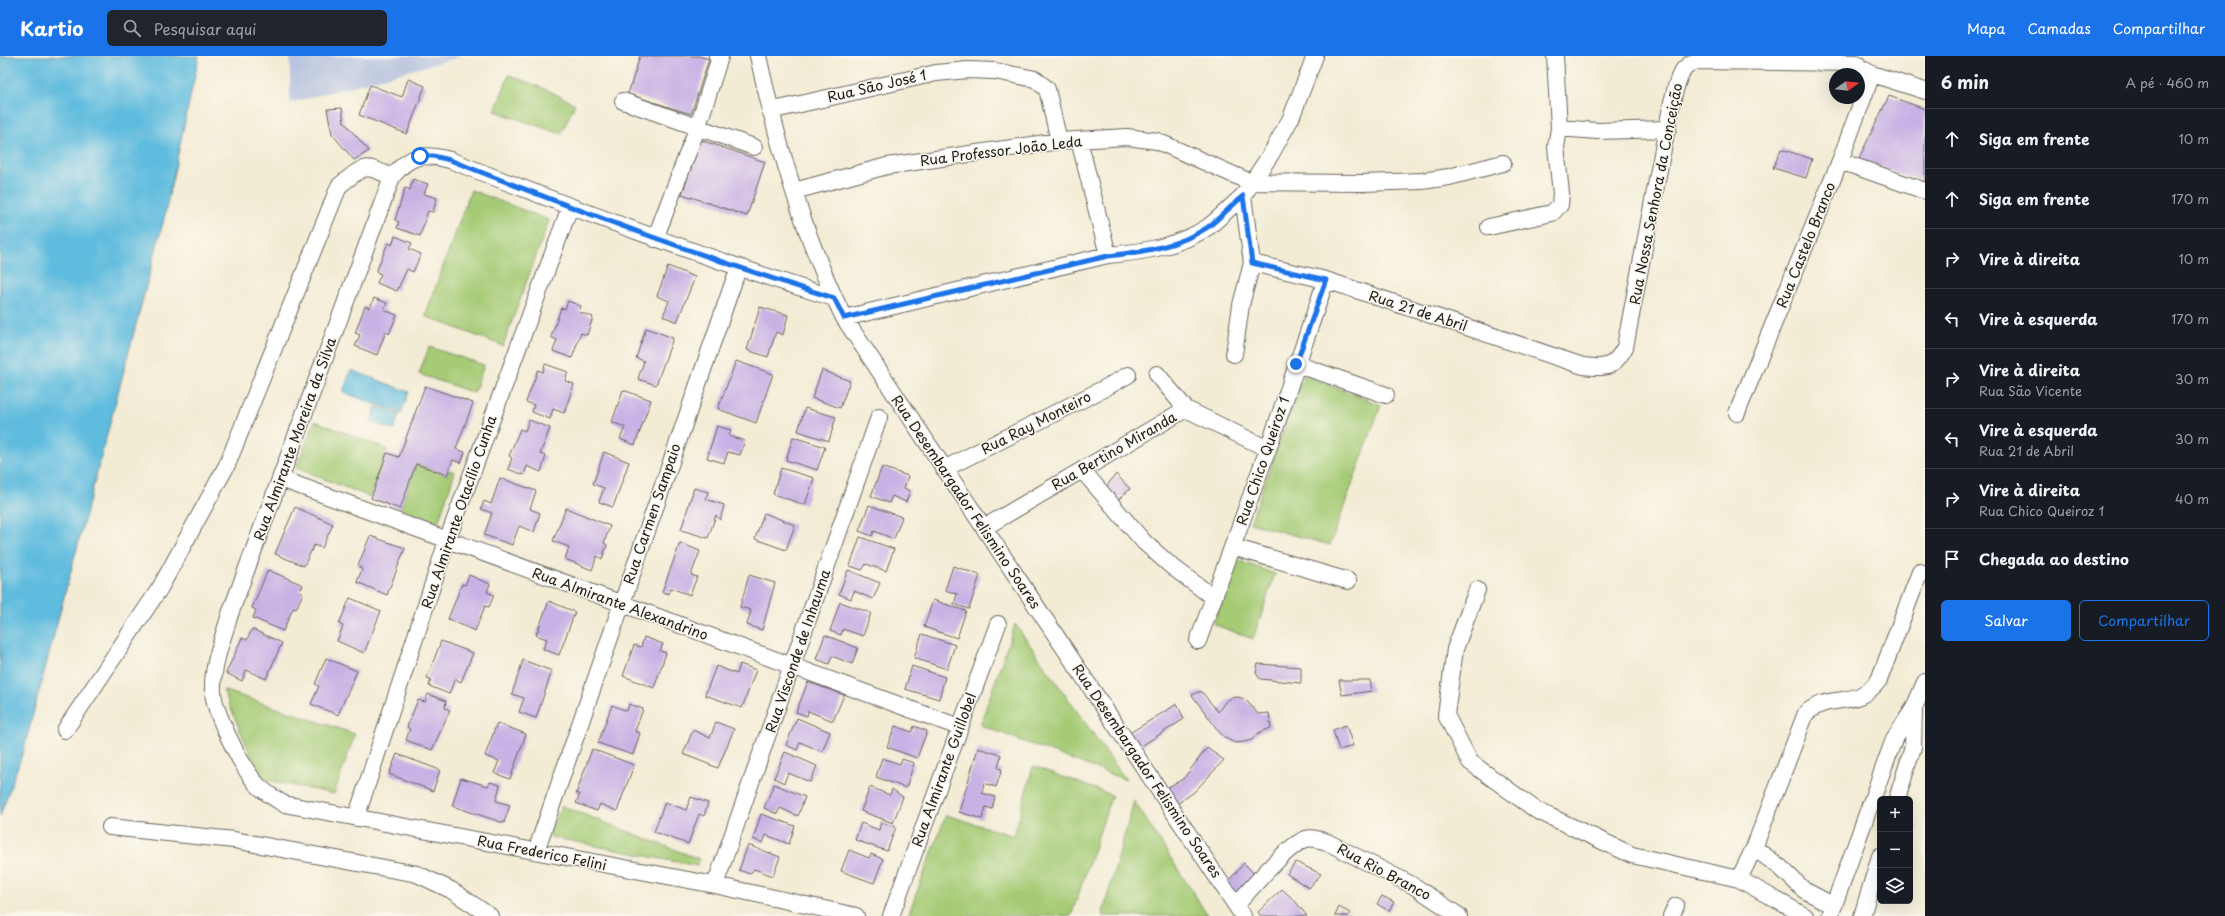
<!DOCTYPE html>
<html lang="pt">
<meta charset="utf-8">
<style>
:root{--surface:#171b24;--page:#20242c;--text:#f1f3f6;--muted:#9ea1a6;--line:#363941;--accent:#1a73e8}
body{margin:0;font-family:"Playpen Sans",sans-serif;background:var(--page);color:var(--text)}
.controls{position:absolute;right:12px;bottom:12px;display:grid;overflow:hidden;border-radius:6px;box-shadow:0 4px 16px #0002}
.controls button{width:36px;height:36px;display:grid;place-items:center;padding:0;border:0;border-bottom:1px solid var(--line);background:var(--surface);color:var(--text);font:20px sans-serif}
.compass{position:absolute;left:1829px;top:12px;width:36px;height:36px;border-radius:50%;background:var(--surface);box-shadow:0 4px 16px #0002;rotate:76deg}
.stop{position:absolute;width:12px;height:12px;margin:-9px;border:3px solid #1a73e8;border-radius:50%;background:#fff}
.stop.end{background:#1a73e8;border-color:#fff;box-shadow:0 1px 4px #0008}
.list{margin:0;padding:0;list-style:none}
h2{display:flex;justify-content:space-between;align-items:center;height:52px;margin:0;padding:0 16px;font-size:17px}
h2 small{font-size:13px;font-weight:400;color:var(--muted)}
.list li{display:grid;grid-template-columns:26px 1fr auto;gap:12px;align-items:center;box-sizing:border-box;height:60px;padding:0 16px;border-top:1px solid var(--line)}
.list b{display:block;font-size:15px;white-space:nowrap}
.list p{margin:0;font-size:13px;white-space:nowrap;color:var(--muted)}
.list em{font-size:13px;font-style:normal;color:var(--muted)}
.actions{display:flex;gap:8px;padding:12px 16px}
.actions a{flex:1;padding:9px 0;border:1px solid var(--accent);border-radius:6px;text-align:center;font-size:14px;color:var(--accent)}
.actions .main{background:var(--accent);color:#fff}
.icon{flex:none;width:22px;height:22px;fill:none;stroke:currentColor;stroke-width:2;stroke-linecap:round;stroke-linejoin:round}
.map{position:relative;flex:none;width:1925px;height:860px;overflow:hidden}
header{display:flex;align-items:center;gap:24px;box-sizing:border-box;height:56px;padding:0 20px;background:var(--accent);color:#fff}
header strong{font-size:19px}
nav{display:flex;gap:22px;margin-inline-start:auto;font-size:14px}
.search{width:280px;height:36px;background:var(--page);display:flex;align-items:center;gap:10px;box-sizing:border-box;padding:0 14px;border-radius:6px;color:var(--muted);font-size:15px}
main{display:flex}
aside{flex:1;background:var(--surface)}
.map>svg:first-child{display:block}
.industrial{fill:#bac4de}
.green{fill:#a5cb75;stroke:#607448}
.water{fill:#60bcde;stroke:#3e6c7d}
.building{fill:#c8b1e4}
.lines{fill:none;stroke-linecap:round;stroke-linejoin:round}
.minor-casing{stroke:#67655d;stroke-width:18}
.minor{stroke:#fff;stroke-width:16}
.route{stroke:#1a73e8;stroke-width:5}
.labels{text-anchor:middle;stroke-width:3;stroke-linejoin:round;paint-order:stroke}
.street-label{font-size:14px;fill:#1c1c1c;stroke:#fbf7ec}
</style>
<header>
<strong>Kartio</strong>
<div class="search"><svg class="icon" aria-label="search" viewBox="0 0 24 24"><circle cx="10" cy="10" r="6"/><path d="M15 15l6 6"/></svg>Pesquisar aqui</div>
<nav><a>Mapa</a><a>Camadas</a><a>Compartilhar</a></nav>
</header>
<main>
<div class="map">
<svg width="1925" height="860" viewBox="0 0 1925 860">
<rect width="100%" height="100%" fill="#fbf7ec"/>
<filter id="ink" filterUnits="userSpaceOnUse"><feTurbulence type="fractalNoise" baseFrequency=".025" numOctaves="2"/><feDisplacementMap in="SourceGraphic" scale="8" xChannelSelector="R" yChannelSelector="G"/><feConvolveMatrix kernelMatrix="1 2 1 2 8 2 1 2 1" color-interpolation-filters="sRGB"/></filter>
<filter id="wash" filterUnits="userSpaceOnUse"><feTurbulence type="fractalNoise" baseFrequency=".012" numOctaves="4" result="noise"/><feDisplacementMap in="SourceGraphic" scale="16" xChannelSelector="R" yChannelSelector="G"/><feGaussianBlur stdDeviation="0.9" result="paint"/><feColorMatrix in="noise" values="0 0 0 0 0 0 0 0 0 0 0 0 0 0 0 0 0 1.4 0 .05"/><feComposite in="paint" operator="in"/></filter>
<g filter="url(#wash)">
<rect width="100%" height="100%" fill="#f3ecd5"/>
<path class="industrial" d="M290 0H463L290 47Z"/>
<path class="green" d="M509 19 545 33 575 48 561 78 495 55Z
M471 134 549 164 503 290 425 260Z
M429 291 484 309 474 337 419 318Z
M1304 319 1381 349 1330 489 1250 467Z
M315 365 387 393 370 441 296 412Z
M416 408 447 419 449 414 455 416 438 467 400 453Z
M1237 504 1275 518 1253 583 1213 568Z
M1015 568 1126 724 980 669Z
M223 634 355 678 334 738 267 724 258 716Z
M1033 710 1112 739 1071 860H908L946 759 1014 780Z
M1134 745 1208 860H1102Z
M562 750 699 803 697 810 551 781 549 778Z"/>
<path class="water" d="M0 0H199L164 163 23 696 0 760Z
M351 314 409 336 401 358 343 336Z
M376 351 399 359 394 374 371 366Z"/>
<g id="blocks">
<path class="building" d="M640 0H699L709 3 691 58 628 38Z
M408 23 425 30 407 78 359 59 370 29 402 41Z
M1889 40 1925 53V126L1858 104Z
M342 52 344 66 369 95 354 104 332 78 327 53Z
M701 84 765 106 747 160 682 138Z
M1781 93 1812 103 1806 122 1773 112Z
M413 123 428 128 424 138 437 142 433 156 428 155 420 180 397 172 399 166 395 164 405 132 410 134Z
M395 180 412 187 409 193 421 198 413 216 407 213 397 235 377 227 381 218 376 216 388 187 392 189Z
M668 210 695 221 677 266 663 260 669 245 657 240Z
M374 242 387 247 384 254 397 259 389 278 386 275 377 299 355 290 360 279 355 277 365 250 370 252Z
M568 245 581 250 579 256 593 261 587 279 581 277 572 302 553 295 557 284 551 281 561 252 565 253Z
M760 251 788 259 783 279 776 276 768 301 747 294Z
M646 272 673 282 656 329 638 323 644 305 636 302Z
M736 305 773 318 756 367 718 353Z
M545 308 568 316 565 325 574 328 564 357 553 353 550 363 532 356 534 349 526 346 538 314 543 316Z
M822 314 850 325 840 352 812 342Z
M425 330 473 347 456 393 465 396 461 407 453 404 447 419 416 408 400 453 371 442 387 397 399 401Z
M623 334 651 344 635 389 620 383 625 371 612 366Z
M805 352 836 361 829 385 798 375Z
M529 364 550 372 540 398 546 400 541 416 527 410 524 419 508 413 512 402 509 400 520 373 525 375Z
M717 370 731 374 729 380 745 385 740 399 728 396 724 407 707 402Z
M793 381 825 391 817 414 786 404Z
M604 396 629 406 613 451 599 446 604 432 593 428Z
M882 411 908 420 904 432 910 435 906 446 892 440 889 447 871 440Z
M781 412 814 422 805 449 773 438Z
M1116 418 1130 433 1116 446 1102 436Z
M500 422 536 435 530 453 540 457 534 476 519 470 512 489 484 479 492 457 481 453 484 445 491 448Z
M694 432 708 436 706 443 724 449 720 464 716 459 708 482 681 474Z
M869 449 902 461 894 483 874 475 872 480 859 475Z
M295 451 333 468 322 492 314 489 304 510 275 498Z
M566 452 610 470 604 487 607 489 602 503 597 500 592 514 565 503 569 491 553 485Z
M764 457 795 469 786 494 755 483Z
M370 480 405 492 387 539 357 526 362 513 358 510Z
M860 481 894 493 886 515 866 508 862 514 850 510Z
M680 487 700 495 691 519 697 521 690 539 671 532 669 538 662 536Z
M953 510 980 519 969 553 954 548 957 538 945 534Z
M268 514 303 529 300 535 303 537 296 553 293 552 283 575 253 562 256 554 252 552Z
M848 514 880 527 873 543 854 535 851 543 839 538Z
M469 519 490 528 487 536 494 539 489 551 485 550 475 575 448 563 462 528 465 529Z
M749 519 775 527 762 574 747 569 751 554 740 551Z
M350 542 381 555 364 597 337 585 343 570 339 568Z
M933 544 966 555 957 582 924 571Z
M549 545 575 556 559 599 543 593 547 583 536 579Z
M840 546 871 557 863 580 843 573 841 579 830 575Z
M252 573 282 587 266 623 246 614 242 625 226 617 242 582 247 584Z
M922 578 955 589 947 613 914 602Z
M825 579 858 592 852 608 832 600 829 608 816 603Z
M644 581 663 588 660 595 666 597 654 632 623 620 634 589 641 591Z
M441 585 473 597 461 626 455 623 449 638 429 630 431 623 427 622Z
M326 602 357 615 338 659 311 648 319 630 315 628Z
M523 604 552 615 536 662 519 656 524 642 512 638Z
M740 608 756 614 742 652 705 639 716 610 737 618Z
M1258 608 1301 611V627L1260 623 1256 617Z
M912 610 945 621 939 643 905 633Z
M1339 624H1370L1372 635 1342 639Z
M808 626 844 639 833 665 808 655 807 660 796 656Z
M1201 635 1218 656 1225 646 1231 642 1237 641 1245 643 1258 658 1269 657 1271 672 1258 677 1252 684 1244 686 1235 687 1227 683 1220 677 1192 639Z
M428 638 446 645 445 652 450 654 432 694 406 684 410 673 407 671 418 644 425 646Z
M629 648 643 653 635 675 640 677 633 699 598 687 612 649 627 655Z
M1177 648 1184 663 1135 694 1128 678Z
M797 662 830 676 822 696 800 686 797 694 786 689Z
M716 666 734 673 718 712 683 698 693 674 710 682Z
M497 667 526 678 510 723 494 717 499 705 485 700Z
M1346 669 1353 690 1339 694 1333 674Z
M895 670 912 676 914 670 927 675 917 702 887 691Z
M978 692 1001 699 998 712 1002 713 996 731 984 727 982 737 995 741 992 753 986 751 982 763 959 756Z
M1207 692 1224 704 1194 736 1173 751 1161 735 1183 723Z
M592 693 634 709 617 755 600 748 597 755 576 747 580 738H576Z
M785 696 817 710 810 726 788 717 784 727 774 722Z
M397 698 440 714 433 735 389 718Z
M882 702 900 708 902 703 914 707 906 732 876 721Z
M461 722 488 730 490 726 500 729 496 745 510 749 504 767 452 750Z
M774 728 805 741 798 760 780 752 777 758 764 752Z
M870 731 890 739 892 733 903 741 893 767 861 755Z
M691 741 708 747 704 760 699 758 688 788 654 776 665 746 686 754Z
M761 758 795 770 789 788 766 779 763 787 753 783Z
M881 766 896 771 887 795 855 784 861 767 879 774Z
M748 789 780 801 773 820 754 813 750 818 739 814Z
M849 794 869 802 871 798 883 803 874 827 841 815Z
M1296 806 1321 818 1309 832 1287 818Z
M1244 807 1255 819 1234 842 1225 829Z
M1282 833 1295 845 1307 860H1261L1258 856Z
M1382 840 1394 846 1389 855 1377 848Z
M1339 851 1350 857 1348 860H1335Z"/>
</g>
</g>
<g filter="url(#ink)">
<use href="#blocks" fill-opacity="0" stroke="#67655d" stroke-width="1"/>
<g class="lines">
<g class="minor-casing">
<path id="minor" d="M758 0C778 89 803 179 844 262L1243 860
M1863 13 1872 18 1925 35
M623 45 754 91
M770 55 936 17 968 14 995 15 1035 23 1047 33 1059 85
M1559 72 1597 75 1668 73
M1079 84 1108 199
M1840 105 1925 135
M794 135 887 110 1059 85 1127 81 1157 85 1250 126 1362 127 1422 125 1449 121 1503 107
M1489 171 1552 157 1560 149 1561 137 1556 91 1559 72 1555 0
M655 183 698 70 720 1 717 0
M1252 207 1326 224 1583 310C1605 313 1614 312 1625 291L1672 46C1677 29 1678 10 1697 5L1857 7
M834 242C704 202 577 154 450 104 423 97 410 98 392 121L230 558C223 583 212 608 213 635 214 657 241 709 255 726 262 735 274 742 284 748L715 829 856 860
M844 262 1108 199C1142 196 1178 191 1208 171 1220 162 1231 150 1243 140
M1234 298 1241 249 1252 207 1243 140 1271 98 1291 62 1315 0
M1296 308 1386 339
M1157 318 1186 353 1268 393
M1737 357 1840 105 1872 18
M944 413 1105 332 1128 319
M1082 414 1144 486 1170 509 1214 542
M281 423 959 671
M985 471 1186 353
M1233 491 1348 525
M1477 534 1455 593 1446 659 1470 706 1536 754 1632 799 1739 823 1805 860
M1198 585 1268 393 1326 224
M65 674 160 532 227 409 339 130C364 110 362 107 392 121
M1897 743 1913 691 1914 653
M356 762 447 485 570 151
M110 771 234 784 417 818 451 834 490 860
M1754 792 1780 811 1804 834 1834 850
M536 795 738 213
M1739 823 1754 792 1806 657C1833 635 1855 655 1879 624L1920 516
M715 829 879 361
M1236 849C1251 833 1286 790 1306 783 1313 781 1320 784 1327 786L1414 830 1459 860
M891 860 998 568
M1671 860 1676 850
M1830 860 1894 683 1914 652 1925 626
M1862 860 1880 800"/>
</g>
<use href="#minor" class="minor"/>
</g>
</g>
<g class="lines" filter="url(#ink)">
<path class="route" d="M420 100H433L450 104C577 154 704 202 834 242L844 262 1108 200C1142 196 1178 191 1208 171 1220 162 1231 150 1243 140L1252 207 1326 224 1296 308"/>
</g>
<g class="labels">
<g class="street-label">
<text transform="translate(877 30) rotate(-13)" y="5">Rua São José 1</text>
<text transform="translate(1001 95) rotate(-7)" y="5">Rua Professor João Leda</text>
<text transform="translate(1656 138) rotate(-79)" y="5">Rua Nossa Senhora da Conceição</text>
<text transform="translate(1806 189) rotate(-68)" y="5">Rua Castelo Branco</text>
<text transform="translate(1418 255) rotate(18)" y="5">Rua 21 de Abril</text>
<text transform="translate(1036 367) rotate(-27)" y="5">Rua Ray Monteiro</text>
<text transform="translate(295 383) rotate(-70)" y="5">Rua Almirante Moreira da Silva</text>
<text transform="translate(1114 395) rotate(-30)" y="5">Rua Bertino Miranda</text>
<text transform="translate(1263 405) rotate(-71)" y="5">Rua Chico Queiroz 1</text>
<text transform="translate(966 446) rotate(56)" y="5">Rua Desembargador Felismino Soares</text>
<text transform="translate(459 456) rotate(-71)" y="5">Rua Almirante Otacílio Cunha</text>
<text transform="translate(652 458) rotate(-71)" y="5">Rua Carmen Sampaio</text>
<text transform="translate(620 548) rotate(20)" y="5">Rua Almirante Alexandrino</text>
<text transform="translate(798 595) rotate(-71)" y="5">Rua Visconde de Inhauma</text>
<text transform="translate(944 714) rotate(-70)" y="5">Rua Almirante Guillobel</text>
<text transform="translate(1147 715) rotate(56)" y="5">Rua Desembargador Felismino Soares</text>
<text transform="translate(542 797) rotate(11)" y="5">Rua Frederico Felini</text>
<text transform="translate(1384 816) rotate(28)" y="5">Rua Rio Branco</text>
</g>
</g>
</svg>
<div class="controls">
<button>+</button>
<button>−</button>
<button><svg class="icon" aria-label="layers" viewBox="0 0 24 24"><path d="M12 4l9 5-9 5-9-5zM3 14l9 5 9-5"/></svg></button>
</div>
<svg class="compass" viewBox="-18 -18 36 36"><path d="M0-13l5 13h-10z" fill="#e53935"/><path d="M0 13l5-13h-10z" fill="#9ea1a6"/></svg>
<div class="stop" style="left:420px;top:100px"></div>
<div class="stop end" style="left:1296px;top:308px"></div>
</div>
<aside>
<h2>6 min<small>A pé · 460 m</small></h2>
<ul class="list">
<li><svg class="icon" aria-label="ahead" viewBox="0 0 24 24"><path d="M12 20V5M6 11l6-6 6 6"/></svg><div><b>Siga em frente</b></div><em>10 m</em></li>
<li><svg class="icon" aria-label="ahead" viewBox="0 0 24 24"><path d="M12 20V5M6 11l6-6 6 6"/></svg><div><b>Siga em frente</b></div><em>170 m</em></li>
<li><svg class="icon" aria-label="right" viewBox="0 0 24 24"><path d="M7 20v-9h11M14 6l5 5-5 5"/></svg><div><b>Vire à direita</b></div><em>10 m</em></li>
<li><svg class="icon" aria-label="left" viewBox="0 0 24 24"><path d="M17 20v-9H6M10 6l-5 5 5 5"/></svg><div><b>Vire à esquerda</b></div><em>170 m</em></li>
<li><svg class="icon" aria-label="right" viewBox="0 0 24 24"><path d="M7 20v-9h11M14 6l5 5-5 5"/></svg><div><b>Vire à direita</b><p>Rua São Vicente</p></div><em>30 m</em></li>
<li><svg class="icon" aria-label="left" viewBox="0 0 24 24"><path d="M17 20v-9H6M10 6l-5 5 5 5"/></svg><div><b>Vire à esquerda</b><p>Rua 21 de Abril</p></div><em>30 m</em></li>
<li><svg class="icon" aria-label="right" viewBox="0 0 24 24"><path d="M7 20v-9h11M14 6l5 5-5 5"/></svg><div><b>Vire à direita</b><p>Rua Chico Queiroz 1</p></div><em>40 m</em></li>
<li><svg class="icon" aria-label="arrive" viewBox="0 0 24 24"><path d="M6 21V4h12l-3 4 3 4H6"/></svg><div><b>Chegada ao destino</b></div></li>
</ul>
<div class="actions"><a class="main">Salvar</a><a>Compartilhar</a></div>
</aside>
</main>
